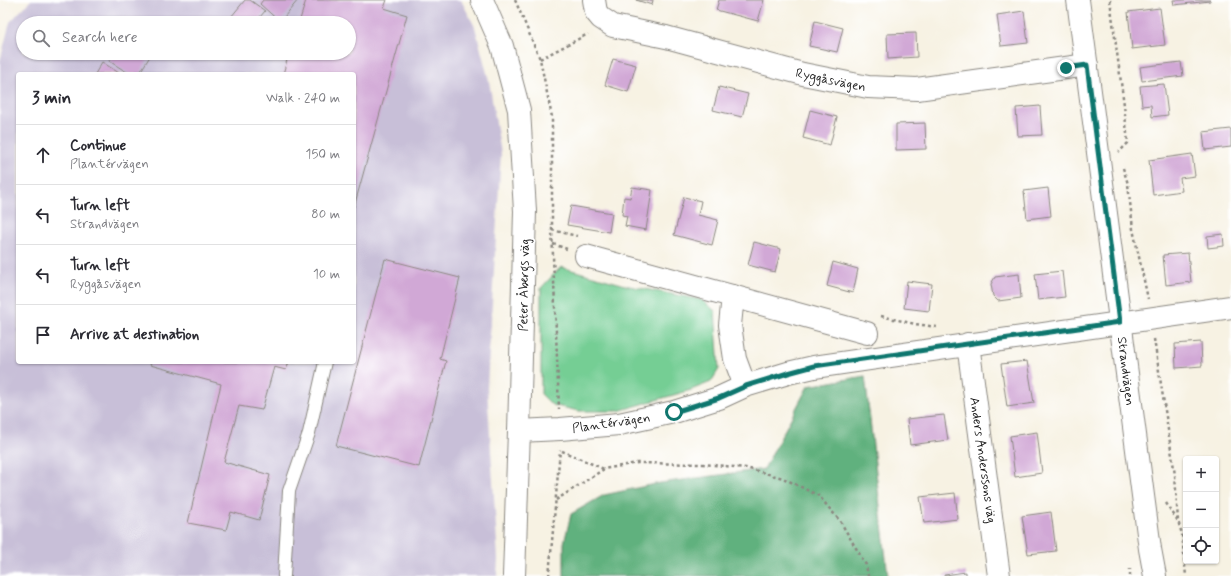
<!DOCTYPE html>
<meta charset="utf-8">
<style>
:root{--surface:#fff;--page:#f2f2f3;--text:#2b2b33;--muted:#7c7c81;--line:#e1e1e2}
body{margin:0;font-family:Mynerve,sans-serif;background:var(--page);color:var(--text)}
.controls{position:absolute;right:12px;bottom:12px;display:grid;overflow:hidden;border-radius:4px;box-shadow:0 1px 3px #0004}
.controls button{width:36px;height:36px;display:grid;place-items:center;padding:0;border:0;border-bottom:1px solid var(--line);background:var(--surface);color:var(--text);font:20px sans-serif}
.stop{position:absolute;width:12px;height:12px;margin:-9px;border:3px solid #0f766e;border-radius:50%;background:#fff}
.stop.end{background:#0f766e;border-color:#fff;box-shadow:0 1px 4px #0008}
.list{margin:0;padding:0;list-style:none}
h2{display:flex;justify-content:space-between;align-items:center;height:52px;margin:0;padding:0 16px;font-size:17px}
h2 small{font-size:13px;font-weight:400;color:var(--muted)}
.list li{display:grid;grid-template-columns:26px 1fr auto;gap:12px;align-items:center;box-sizing:border-box;height:60px;padding:0 16px;border-top:1px solid var(--line)}
.list b{display:block;font-size:15px;white-space:nowrap}
.list p{margin:0;font-size:13px;white-space:nowrap;color:var(--muted)}
.list em{font-size:13px;font-style:normal;color:var(--muted)}
.icon{flex:none;width:22px;height:22px;fill:none;stroke:currentColor;stroke-width:2;stroke-linecap:round;stroke-linejoin:round}
.map{position:relative;flex:none;width:1231px;height:576px;overflow:hidden}
.search{position:absolute;background:var(--surface);box-shadow:0 1px 3px #0004;left:16px;top:16px;width:340px;height:44px;display:flex;align-items:center;gap:10px;box-sizing:border-box;padding:0 14px;border-radius:22px;color:var(--muted);font-size:15px}
.panel{position:absolute;background:var(--surface);box-shadow:0 1px 3px #0004;left:16px;top:72px;width:340px;height:292px;border-radius:4px}
.map>svg:first-child{display:block}
.industrial{fill:#c8bfd8;fill-rule:evenodd}
.green{fill:#75ce94;stroke:#487558}
.forest{fill:#60b17e;stroke:#3e664d}
.building{fill:#d1a8d6}
.lines{fill:none;stroke-linecap:round;stroke-linejoin:round}
.lane-casing{stroke:#8a8780;stroke-width:14}
.street-casing{stroke:#8a8780;stroke-width:24}
.secondary-casing{stroke:#8a8780;stroke-width:24}
.path{stroke:#8a8780;stroke-width:2.5;stroke-dasharray:3 3;stroke-linecap:butt}
.lane{stroke:#fff;stroke-width:12}
.street{stroke:#fff;stroke-width:22}
.secondary{stroke:#fff;stroke-width:22}
.route{stroke:#0f766e;stroke-width:5}
.labels{text-anchor:middle;stroke-width:3.5;stroke-linejoin:round;paint-order:stroke}
.street-label{font-size:13px;fill:#1c1c1c;stroke:#fff}
</style>
<div class="map">
<svg width="1231" height="576" viewBox="0 0 1231 576">
<rect width="100%" height="100%" fill="#fff"/>
<filter id="ink" filterUnits="userSpaceOnUse"><feTurbulence type="fractalNoise" baseFrequency=".025" numOctaves="2"/><feDisplacementMap in="SourceGraphic" scale="8" xChannelSelector="R" yChannelSelector="G"/><feConvolveMatrix kernelMatrix="1 2 1 2 8 2 1 2 1" color-interpolation-filters="sRGB"/></filter>
<filter id="wash" filterUnits="userSpaceOnUse"><feTurbulence type="fractalNoise" baseFrequency=".012" numOctaves="4" result="noise"/><feDisplacementMap in="SourceGraphic" scale="16" xChannelSelector="R" yChannelSelector="G"/><feGaussianBlur stdDeviation="0.9" result="paint"/><feColorMatrix in="noise" values="0 0 0 0 0 0 0 0 0 0 0 0 0 0 0 0 0 1.4 0 .05"/><feComposite in="paint" operator="in"/></filter>
<g filter="url(#wash)">
<rect width="100%" height="100%" fill="#f7f2e3"/>
<path class="industrial" d="M31 0H461L475 27 489 81 501 153 487 387 498 559 497 576H0V61L10 22ZM23 23H349V53H23ZM18 74H354V362H18Z"/>
<path class="green" d="M561 267 629 286 702 300 715 311 719 369 711 382 691 390 618 411H579L552 405 541 394V288Z"/>
<path class="forest" d="M865 376 888 576H564V543L571 514 604 495 660 483 764 469 808 386Z"/>
<g id="blocks">
<path class="building" d="M245 0H250L265 11 255 23H226Z
M263 0H298L280 22 260 4Z
M306 0H387L384 8 407 15 354 207V74H283L289 53H349V23H299Z
M636 0H653L652 5Z
M719 0H764L758 21 716 10Z
M1173 0H1210V1L1174 5Z
M1160 8 1165 45 1132 49 1128 12Z
M1024 11 1028 43 1001 46 997 15Z
M815 21 843 28 837 52 809 46Z
M916 33 917 57 888 59 887 34Z
M114 53H152L139 74H130L109 61Z
M613 59 636 65 628 92 605 85Z
M102 62 119 73 118 74H95Z
M1181 62 1183 76 1142 81 1140 67Z
M1164 84 1168 115 1152 117 1151 105 1142 106 1140 86Z
M719 87 748 94 742 117 713 110Z
M1040 106 1042 135 1018 136 1016 108Z
M810 110 837 117 830 145 803 138Z
M925 123 926 149 896 150V124Z
M1231 129V147L1205 150 1203 132Z
M1192 154 1195 176 1180 178 1182 191 1153 195 1149 160Z
M632 187 652 190 646 230 625 226 627 216 622 215 624 197 630 198Z
M1048 188 1051 216 1027 219 1024 191Z
M684 197 701 201 698 215 718 220 712 245 674 235Z
M571 206 612 213 609 232 567 225Z
M1223 234 1224 246 1208 248 1207 236Z
M754 242 781 249 775 272 748 265Z
M1188 253 1191 282 1166 285 1163 255Z
M385 259 460 278 440 359 446 361 419 467 336 446Z
M833 262 858 269 853 293 827 286Z
M1062 271 1065 297 1038 300 1035 274Z
M1019 274 1021 298 998 301 993 296 991 284 995 277Z
M907 281 932 284 929 311 904 308Z
M1201 342 1202 366 1176 368 1175 344Z
M1027 361 1034 403 1007 407 1001 364Z
M151 362H289L286 370 274 367 262 410 239 406 224 462 270 475 259 520 231 512 226 530 188 523 221 384 150 365Z
M944 415 948 440 910 445 907 419Z
M1037 432 1042 473 1015 477 1010 436Z
M955 493 958 519 924 523 920 497Z
M1051 512 1056 551 1028 554 1022 516Z
M966 572V576H944V575Z"/>
</g>
</g>
<g filter="url(#ink)">
<use href="#blocks" fill-opacity="0" stroke="#8a8780" stroke-width="1"/>
<g class="lines">
<g class="lane-casing">
<path id="lane" d="M284 576 289 491 309 433 325 362"/>
</g>
<g class="street-casing">
<path id="street" d="M594 0 596 12 601 18 613 26 666 37 803 74 868 87 917 89 1087 65
M586 256 867 333
M733 296 730 325 735 359 745 386
M968 344 999 576
M519 431 560 429 619 424 674 412 719 398 745 386 788 373 814 367 1231 307"/>
</g>
<g class="secondary-casing">
<path id="secondary" d="M482 0 502 46 519 110 525 211 519 431 514 576
M1078 0 1150 549 1155 576"/>
</g>
<path class="path" d="M515 0 540 59 552 117V230L559 409
M1110 0 1124 105 1128 143 1119 152
M540 59 588 34
M1123 168 1128 184 1133 229 1148 299
M552 230 577 236
M553 244 567 249
M881 316 915 324 937 327
M1154 339 1175 475 1178 521 1182 534 1186 576
M562 451 604 469 637 463 703 464 746 468 783 478 819 496 840 521 866 565 868 576
M556 500 604 469
M1166 503 1178 521
M549 576 560 450
M1130 576V569"/>
<use href="#lane" class="lane"/>
<use href="#street" class="street"/>
<use href="#secondary" class="secondary"/>
</g>
</g>
<g class="lines" filter="url(#ink)">
<path class="route" d="M674 412 719 398 746 386 788 373 814 366 1120 322 1087 65 1066 68"/>
</g>
<g class="labels">
<g class="street-label">
<text transform="translate(831 79) rotate(12)" y="5">Ryggåsvägen</text>
<text transform="translate(523 285) rotate(-89)" y="5">Peter Åbergs väg</text>
<text transform="translate(1127 371) rotate(83)" y="5">Strandvägen</text>
<text transform="translate(611 422) rotate(-8)" y="5">Plantérvägen</text>
<text transform="translate(984 460) rotate(82)" y="5">Anders Anderssons väg</text>
</g>
</g>
</svg>
<div class="controls">
<button>+</button>
<button>−</button>
<button><svg class="icon" aria-label="locate" viewBox="0 0 24 24"><circle cx="12" cy="12" r="6"/><path d="M12 2v4M12 18v4M2 12h4M18 12h4"/></svg></button>
</div>
<div class="stop" style="left:674px;top:412px"></div>
<div class="stop end" style="left:1066px;top:68px"></div>
<div class="search"><svg class="icon" aria-label="search" viewBox="0 0 24 24"><circle cx="10" cy="10" r="6"/><path d="M15 15l6 6"/></svg>Search here</div>
<section class="panel">
<h2>3 min<small>Walk · 240 m</small></h2>
<ul class="list">
<li><svg class="icon" aria-label="ahead" viewBox="0 0 24 24"><path d="M12 20V5M6 11l6-6 6 6"/></svg><div><b>Continue</b><p>Plantérvägen</p></div><em>150 m</em></li>
<li><svg class="icon" aria-label="left" viewBox="0 0 24 24"><path d="M17 20v-9H6M10 6l-5 5 5 5"/></svg><div><b>Turn left</b><p>Strandvägen</p></div><em>80 m</em></li>
<li><svg class="icon" aria-label="left" viewBox="0 0 24 24"><path d="M17 20v-9H6M10 6l-5 5 5 5"/></svg><div><b>Turn left</b><p>Ryggåsvägen</p></div><em>10 m</em></li>
<li><svg class="icon" aria-label="arrive" viewBox="0 0 24 24"><path d="M6 21V4h12l-3 4 3 4H6"/></svg><div><b>Arrive at destination</b></div></li>
</ul>
</section>
</div>
